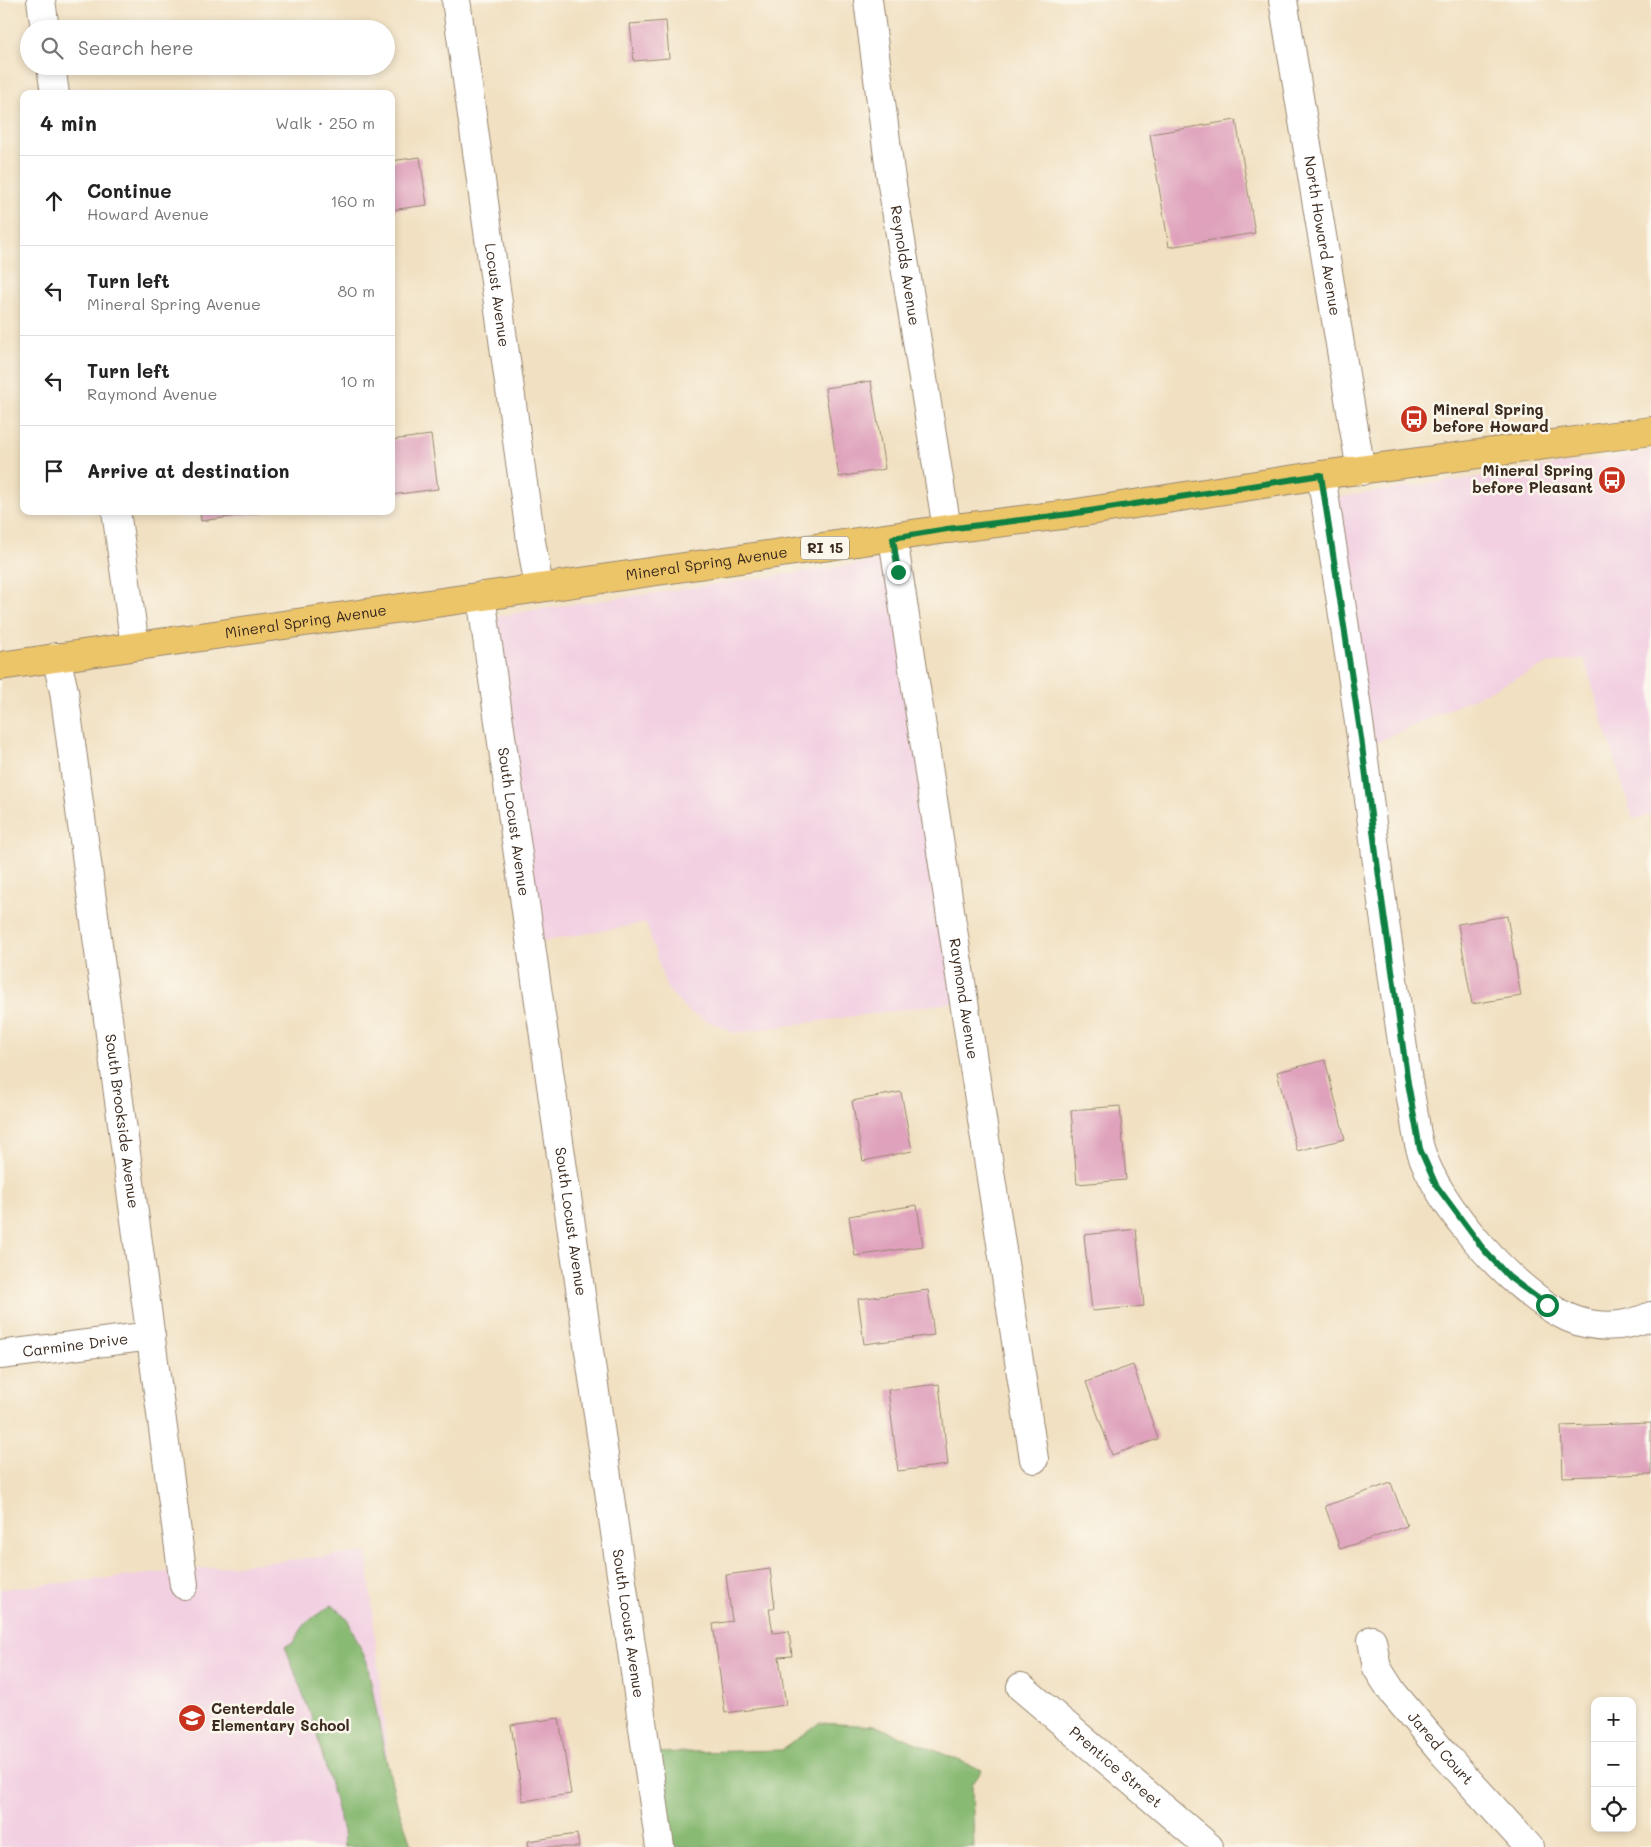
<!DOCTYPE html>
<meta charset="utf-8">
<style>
:root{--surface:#fff;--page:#f6f6f6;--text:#222;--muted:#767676;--line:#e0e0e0}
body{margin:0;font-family:Mali,sans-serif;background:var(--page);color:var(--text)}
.controls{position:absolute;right:15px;bottom:15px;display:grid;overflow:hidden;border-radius:10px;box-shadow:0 2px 8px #0003}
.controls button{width:45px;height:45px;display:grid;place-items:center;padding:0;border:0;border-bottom:1px solid var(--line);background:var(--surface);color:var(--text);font:25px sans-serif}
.stop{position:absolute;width:15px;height:15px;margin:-11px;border:4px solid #0b8043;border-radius:50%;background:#fff}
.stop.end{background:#0b8043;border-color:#fff;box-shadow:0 1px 5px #0008}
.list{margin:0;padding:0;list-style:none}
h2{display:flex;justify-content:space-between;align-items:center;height:65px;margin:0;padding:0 20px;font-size:21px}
h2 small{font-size:16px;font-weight:400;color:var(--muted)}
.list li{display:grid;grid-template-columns:32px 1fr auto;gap:15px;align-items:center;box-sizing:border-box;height:90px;padding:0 20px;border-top:1px solid var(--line)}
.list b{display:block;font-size:19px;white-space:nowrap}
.list p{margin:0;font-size:16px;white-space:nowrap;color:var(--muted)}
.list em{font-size:16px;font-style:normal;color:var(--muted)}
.icon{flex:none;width:28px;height:28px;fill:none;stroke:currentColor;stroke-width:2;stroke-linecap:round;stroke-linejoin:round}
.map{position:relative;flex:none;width:1651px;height:1847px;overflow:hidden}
.search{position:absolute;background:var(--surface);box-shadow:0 2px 8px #0003;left:20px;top:20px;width:375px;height:55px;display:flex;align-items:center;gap:12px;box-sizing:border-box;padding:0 18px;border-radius:28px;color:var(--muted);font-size:19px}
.panel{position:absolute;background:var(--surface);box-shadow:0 2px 8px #0003;left:20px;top:90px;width:375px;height:425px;border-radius:10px}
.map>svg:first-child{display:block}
.built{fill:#f2d0e2}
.forest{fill:#89ba73;stroke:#627248}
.building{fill:#dfa1bc}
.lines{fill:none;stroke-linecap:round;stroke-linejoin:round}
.minor-casing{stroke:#968570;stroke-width:30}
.major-casing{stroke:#968570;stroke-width:30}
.minor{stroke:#fff;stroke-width:28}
.major{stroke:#edc569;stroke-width:28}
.route{stroke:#0b8043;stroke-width:6}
.labels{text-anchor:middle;stroke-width:5;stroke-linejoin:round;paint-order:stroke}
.shield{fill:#fbf7ec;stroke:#75685c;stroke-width:1}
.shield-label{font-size:14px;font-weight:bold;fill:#3b2a1e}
.street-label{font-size:15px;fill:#3b2a1e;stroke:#fbf7ec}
.poi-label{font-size:15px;font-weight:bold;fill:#3b2a1e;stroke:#fbf7ec;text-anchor:start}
</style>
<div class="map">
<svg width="1651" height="1847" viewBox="0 0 1651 1847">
<rect width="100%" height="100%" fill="#fbf7ec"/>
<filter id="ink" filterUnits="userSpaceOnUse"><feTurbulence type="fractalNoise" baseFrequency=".02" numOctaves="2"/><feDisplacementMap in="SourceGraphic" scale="10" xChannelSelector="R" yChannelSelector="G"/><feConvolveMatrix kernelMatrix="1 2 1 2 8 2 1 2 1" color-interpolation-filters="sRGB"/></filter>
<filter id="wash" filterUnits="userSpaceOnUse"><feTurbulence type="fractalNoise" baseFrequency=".0096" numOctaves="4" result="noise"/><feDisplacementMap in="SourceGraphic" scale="20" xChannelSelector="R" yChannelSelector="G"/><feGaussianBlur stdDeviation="1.12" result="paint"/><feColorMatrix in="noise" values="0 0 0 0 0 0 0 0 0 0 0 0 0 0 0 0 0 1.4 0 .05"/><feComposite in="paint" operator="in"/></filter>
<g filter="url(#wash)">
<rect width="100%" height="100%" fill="#f1e0c1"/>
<path class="built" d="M1651 451V815L1633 819 1584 659 1550 663 1352 754 1320 500Z
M887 560 956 1002 734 1033 687 1011 666 987 646 923 527 944 483 619 534 610Z
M367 1552 396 1847H0V1589Z"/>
<path class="forest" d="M332 1605 347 1618 367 1662 384 1750 397 1804 412 1847H344L343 1831 313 1721 285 1646 293 1643 306 1622Z
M819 1723 876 1726 982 1770 972 1785 974 1847H650L644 1753 782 1750Z"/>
<g id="blocks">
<path class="building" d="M666 21 669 58 634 61 630 24Z
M1236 120 1255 233 1169 247 1150 134Z
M420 157 427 205 391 210V161Z
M871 381 885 469 839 477 825 388Z
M431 435 438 489 391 495V440Z
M200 511H266V512L201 521Z
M1507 916 1521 996 1472 1004 1458 924Z
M1325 1060 1345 1139 1297 1151 1277 1072Z
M901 1092 912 1151 863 1161 852 1101Z
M1120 1106 1126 1180 1077 1184 1071 1110Z
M917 1205 923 1246 855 1256 849 1216Z
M1136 1229 1144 1306 1092 1311 1084 1235Z
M928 1290 934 1335 864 1344 858 1299Z
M1133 1365 1158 1439 1112 1455 1086 1382Z
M939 1384 948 1465 898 1471 888 1390Z
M1651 1423V1474L1563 1477 1561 1426Z
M1391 1483 1407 1526 1340 1549 1325 1506Z
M770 1569 775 1608H769L773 1633 789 1631 792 1656 779 1657 786 1705 725 1713 713 1624 732 1621 726 1575Z
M559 1718 571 1794 523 1801 511 1725Z
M577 1834 579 1847H529L528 1841Z"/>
</g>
</g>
<g filter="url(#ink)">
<use href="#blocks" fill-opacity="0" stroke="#968570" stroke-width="1"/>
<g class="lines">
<g class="minor-casing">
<g id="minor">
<path d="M41 0 45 29"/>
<path id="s1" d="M456 0 531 541 539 588"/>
<path id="s2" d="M868 0 890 172 947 529"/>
<path id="s3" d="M1283 0 1361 471"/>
<path d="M51 66 55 94"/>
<path d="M1321 475C1335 563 1349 650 1361 737 1370 803 1377 870 1387 936 1395 992 1402 1048 1412 1104 1415 1118 1416 1134 1420 1148 1436 1205 1515 1294 1569 1318 1595 1329 1625 1328 1651 1316"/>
<path d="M116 511 135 646"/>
<path id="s4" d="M893 538 1034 1459"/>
<path id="s5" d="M481 596 660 1847"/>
<path id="s6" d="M56 657 64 691 184 1585"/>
<path id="s7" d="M0 1355 151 1336"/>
<path id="s8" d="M1372 1640 1377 1668 1393 1693 1445 1755 1529 1847"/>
<path id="s9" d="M1021 1687 1209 1847"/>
</g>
</g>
<g class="major-casing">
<g id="major">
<path id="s10" d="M0 666 947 529 1070 514 1321 475 1651 431"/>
</g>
</g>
<use href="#minor" class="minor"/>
<use href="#major" class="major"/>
</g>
</g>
<g class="lines" filter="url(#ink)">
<path class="route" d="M898 572 893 538 947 529 1070 514 1321 475 1361 738 1382 900 1408 1083 1420 1149 1436 1185 1484 1250 1509 1277 1547 1305"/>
</g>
<defs>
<g id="bus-disc" transform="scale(1.4375)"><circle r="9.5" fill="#c8321e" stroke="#fbf7ec"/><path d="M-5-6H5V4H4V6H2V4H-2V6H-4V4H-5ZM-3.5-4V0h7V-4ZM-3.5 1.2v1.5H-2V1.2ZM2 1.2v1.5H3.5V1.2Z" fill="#fff"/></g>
<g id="school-disc" transform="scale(1.4375)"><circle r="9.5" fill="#c8321e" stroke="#fbf7ec"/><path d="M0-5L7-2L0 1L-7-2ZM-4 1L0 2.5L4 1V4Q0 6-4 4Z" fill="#fff"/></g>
</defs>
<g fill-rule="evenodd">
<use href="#bus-disc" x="1414" y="419"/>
<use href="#bus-disc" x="1612" y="480"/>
<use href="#school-disc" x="192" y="1718"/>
</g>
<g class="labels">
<rect class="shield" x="801" y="536.5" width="48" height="23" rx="4"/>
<g class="shield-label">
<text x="825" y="553">RI 15</text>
</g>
<g class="street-label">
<text dy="5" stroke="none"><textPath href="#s3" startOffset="239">North Howard Avenue</textPath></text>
<text dy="5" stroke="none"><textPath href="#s2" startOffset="268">Reynolds Avenue</textPath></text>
<text dy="5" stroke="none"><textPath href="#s1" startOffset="298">Locust Avenue</textPath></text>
<text dy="5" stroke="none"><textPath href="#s10" startOffset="714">Mineral Spring Avenue</textPath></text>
<text dy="5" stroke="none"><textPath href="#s10" startOffset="309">Mineral Spring Avenue</textPath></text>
<text dy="5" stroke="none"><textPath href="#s5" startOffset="228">South Locust Avenue</textPath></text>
<text dy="5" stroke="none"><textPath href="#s4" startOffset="466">Raymond Avenue</textPath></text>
<text dy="5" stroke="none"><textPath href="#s6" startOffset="469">South Brookside Avenue</textPath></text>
<text dy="5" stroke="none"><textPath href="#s5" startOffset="632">South Locust Avenue</textPath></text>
<text dy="5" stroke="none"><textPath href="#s7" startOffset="76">Carmine Drive</textPath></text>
<text dy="5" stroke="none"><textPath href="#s5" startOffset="1038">South Locust Avenue</textPath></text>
<text dy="5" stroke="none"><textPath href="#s8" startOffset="131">Jared Court</textPath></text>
<text dy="5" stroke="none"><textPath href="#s9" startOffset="124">Prentice Street</textPath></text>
</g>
<g class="poi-label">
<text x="1433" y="415">Mineral Spring<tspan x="1433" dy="17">before Howard</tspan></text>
<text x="1593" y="476" text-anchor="end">Mineral Spring<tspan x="1593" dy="17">before Pleasant</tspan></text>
<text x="211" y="1714">Centerdale<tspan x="211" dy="17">Elementary School</tspan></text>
</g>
</g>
</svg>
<div class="controls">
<button>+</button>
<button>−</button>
<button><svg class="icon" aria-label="locate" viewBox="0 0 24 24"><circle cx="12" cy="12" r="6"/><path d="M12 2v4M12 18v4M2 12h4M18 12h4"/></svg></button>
</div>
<div class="stop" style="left:1547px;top:1305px"></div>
<div class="stop end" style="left:898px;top:572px"></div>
<div class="search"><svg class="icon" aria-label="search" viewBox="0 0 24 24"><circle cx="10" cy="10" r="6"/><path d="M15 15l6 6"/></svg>Search here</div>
<section class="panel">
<h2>4 min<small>Walk · 250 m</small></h2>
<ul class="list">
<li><svg class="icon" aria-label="ahead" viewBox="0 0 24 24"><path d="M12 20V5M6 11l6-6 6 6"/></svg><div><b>Continue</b><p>Howard Avenue</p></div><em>160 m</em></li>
<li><svg class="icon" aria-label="left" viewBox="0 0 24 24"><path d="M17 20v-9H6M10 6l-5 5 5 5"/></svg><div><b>Turn left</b><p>Mineral Spring Avenue</p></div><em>80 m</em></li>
<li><svg class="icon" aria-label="left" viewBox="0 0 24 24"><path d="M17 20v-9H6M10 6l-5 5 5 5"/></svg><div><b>Turn left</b><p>Raymond Avenue</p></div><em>10 m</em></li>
<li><svg class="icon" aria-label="arrive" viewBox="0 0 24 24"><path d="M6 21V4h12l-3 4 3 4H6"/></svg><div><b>Arrive at destination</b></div></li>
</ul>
</section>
</div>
